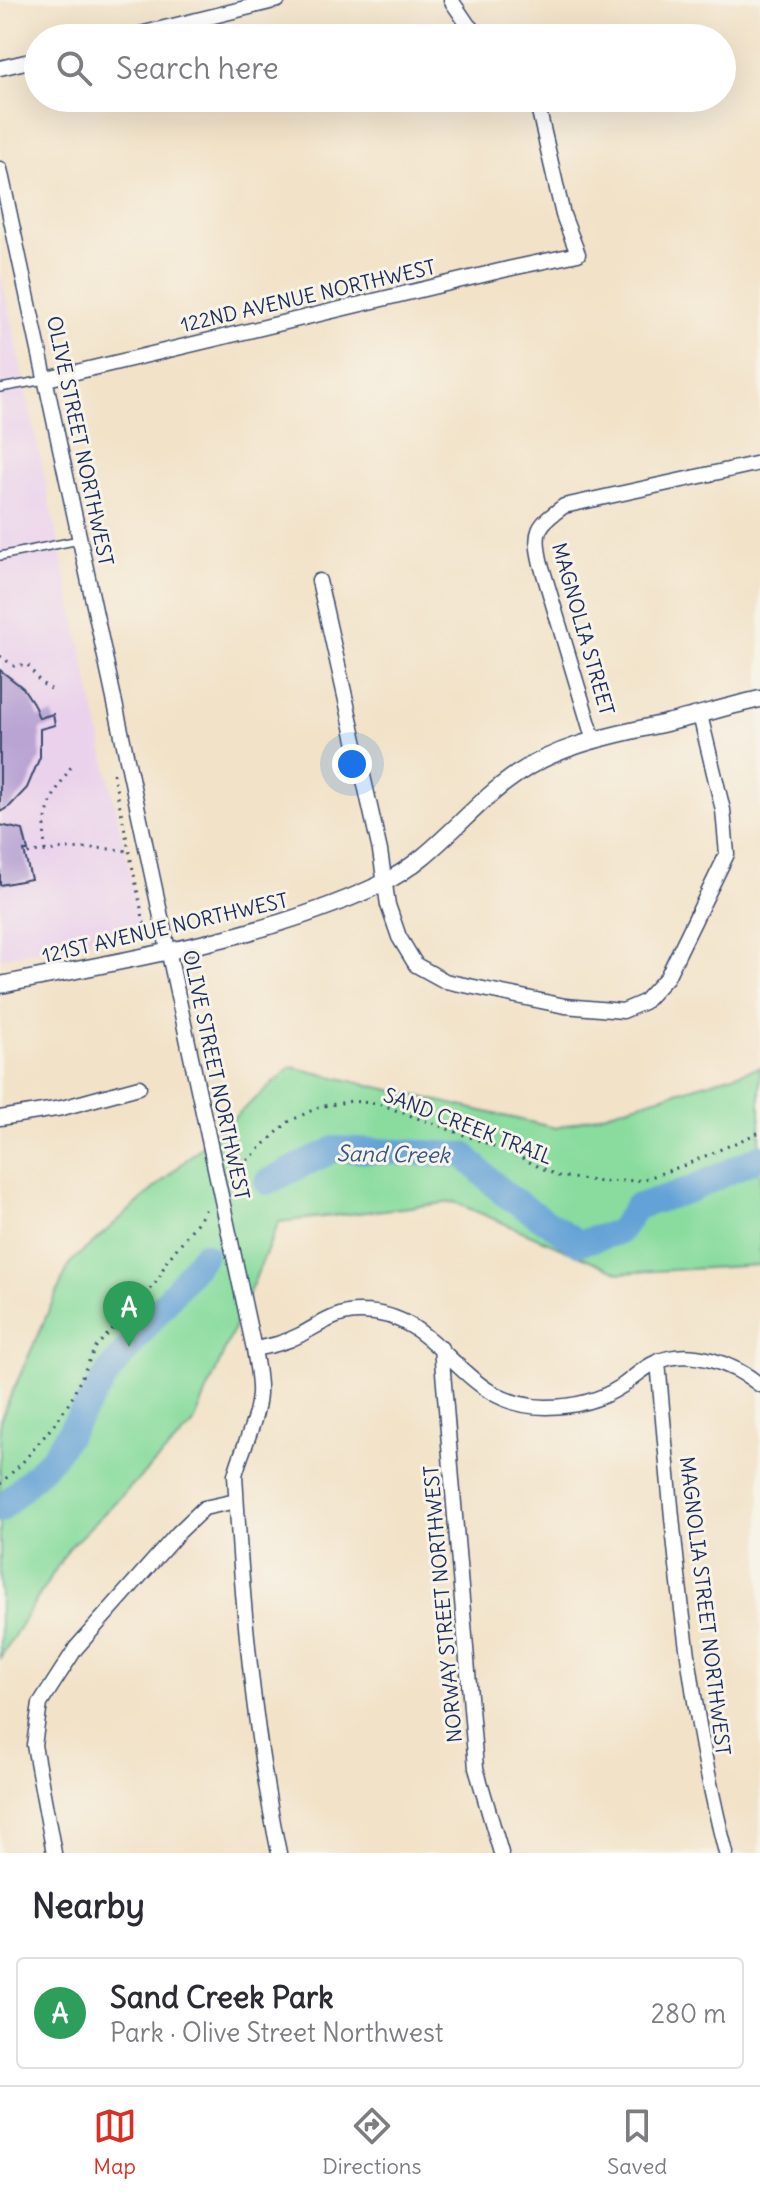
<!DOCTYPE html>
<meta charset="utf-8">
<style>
:root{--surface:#fff;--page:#f7f7f7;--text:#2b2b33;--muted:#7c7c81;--line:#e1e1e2;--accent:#d93025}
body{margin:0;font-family:Delius,sans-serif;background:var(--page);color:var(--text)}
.you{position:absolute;left:352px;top:764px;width:28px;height:28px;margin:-20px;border:6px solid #fff;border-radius:50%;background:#1a73e8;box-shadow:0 0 0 12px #1a73e833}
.badge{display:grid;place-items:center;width:52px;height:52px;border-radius:50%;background:var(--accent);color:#fff;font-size:26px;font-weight:700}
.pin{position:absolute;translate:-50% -66px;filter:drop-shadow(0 2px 4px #0008)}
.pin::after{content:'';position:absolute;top:42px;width:28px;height:24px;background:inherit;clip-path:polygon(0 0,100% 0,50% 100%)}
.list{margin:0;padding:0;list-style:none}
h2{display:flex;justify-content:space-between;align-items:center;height:104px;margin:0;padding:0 32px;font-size:34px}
h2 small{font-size:26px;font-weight:400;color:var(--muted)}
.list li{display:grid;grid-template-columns:52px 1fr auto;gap:24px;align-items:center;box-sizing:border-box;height:112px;margin:0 16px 16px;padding:0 16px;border:2px solid var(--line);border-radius:8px}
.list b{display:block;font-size:30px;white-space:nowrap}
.list p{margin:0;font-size:26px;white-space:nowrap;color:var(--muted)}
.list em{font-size:26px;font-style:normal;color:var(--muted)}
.icon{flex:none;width:44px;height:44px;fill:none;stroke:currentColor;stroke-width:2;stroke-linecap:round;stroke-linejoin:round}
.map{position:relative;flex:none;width:760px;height:1853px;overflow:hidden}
.search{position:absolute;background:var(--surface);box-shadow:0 8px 32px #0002;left:24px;right:24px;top:24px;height:88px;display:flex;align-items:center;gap:20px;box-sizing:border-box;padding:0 28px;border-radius:44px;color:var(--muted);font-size:30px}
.sheet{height:232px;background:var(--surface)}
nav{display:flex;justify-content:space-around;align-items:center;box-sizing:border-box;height:112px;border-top:2px solid var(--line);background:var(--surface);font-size:22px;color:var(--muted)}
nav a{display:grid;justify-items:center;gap:4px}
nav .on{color:var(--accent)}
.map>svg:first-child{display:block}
.built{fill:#ead1ec}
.green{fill:#89dc9e;stroke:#52867e;stroke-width:2}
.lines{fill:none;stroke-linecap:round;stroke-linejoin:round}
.river{stroke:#64a2d6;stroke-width:26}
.building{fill:#b9a4d4}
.service-casing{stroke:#3b4a6e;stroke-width:10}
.minor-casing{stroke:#3b4a6e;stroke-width:17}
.tertiary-casing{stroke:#3b4a6e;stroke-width:19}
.path{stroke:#3b4a6e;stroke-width:3;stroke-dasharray:2 6;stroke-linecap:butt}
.service{stroke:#fff;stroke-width:7}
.minor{stroke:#fff;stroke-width:14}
.tertiary{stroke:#fff;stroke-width:16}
.labels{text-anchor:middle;stroke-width:6;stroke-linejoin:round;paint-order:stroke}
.street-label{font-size:20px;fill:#1b2f5e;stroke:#f7f3e8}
.water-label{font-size:22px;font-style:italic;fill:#355788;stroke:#f7f3e8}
</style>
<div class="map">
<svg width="760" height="1853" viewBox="0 0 760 1853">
<rect width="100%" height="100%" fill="#f7f3e8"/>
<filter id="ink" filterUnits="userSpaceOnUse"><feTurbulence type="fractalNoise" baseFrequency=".0125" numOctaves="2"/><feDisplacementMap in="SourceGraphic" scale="16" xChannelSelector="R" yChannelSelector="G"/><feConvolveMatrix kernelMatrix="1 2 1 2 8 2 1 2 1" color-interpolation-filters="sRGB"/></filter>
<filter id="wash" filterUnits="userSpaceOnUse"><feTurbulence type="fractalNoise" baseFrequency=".006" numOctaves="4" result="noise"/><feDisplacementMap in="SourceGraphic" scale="32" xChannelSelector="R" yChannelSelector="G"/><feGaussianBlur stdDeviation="1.8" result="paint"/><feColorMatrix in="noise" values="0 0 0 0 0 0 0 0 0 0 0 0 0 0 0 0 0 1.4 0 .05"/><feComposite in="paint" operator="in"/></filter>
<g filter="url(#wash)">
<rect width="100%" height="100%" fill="#f2e2c7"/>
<path class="built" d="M0 270 142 930 0 958Z"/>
<path class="green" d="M291 1067 556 1128 760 1067V1265L620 1273 454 1202 279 1222 193 1425 69 1548 0 1658V1420L70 1263Z"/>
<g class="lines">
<path class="river" d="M267 1182 335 1149 464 1155 503 1193 579 1243 619 1232 636 1207 692 1189 760 1157
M0 1510 53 1457 109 1372 204 1255"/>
</g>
<g id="blocks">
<path class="building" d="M0 670 23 688 33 703 39 718 53 714 55 725 40 729V757L27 788 10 806 0 812Z
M0 825 23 830 28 851H24L31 879 0 885Z"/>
</g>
</g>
<g filter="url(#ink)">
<use href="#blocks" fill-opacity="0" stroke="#3b4a6e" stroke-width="2"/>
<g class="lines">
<g class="service-casing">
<path id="service" d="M0 388 45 380
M0 556 79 540"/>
</g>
<g class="minor-casing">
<path id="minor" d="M451 0 468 25 481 38
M124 38 278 0
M0 68 38 59
M0 169 254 1349C256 1363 260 1379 259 1394 257 1422 242 1448 235 1475 242 1601 253 1729 279 1853
M47 379 512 268 578 254 563 215 536 98
M319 581 380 851 388 905 399 937 416 965 445 981 565 1006 623 1011 644 1002 667 977 727 854 723 810 700 715
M594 741 541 564C533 530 537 526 564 506L760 463
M0 1118 62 1108 139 1087
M441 1348 476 1768 501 1853
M254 1349C270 1346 285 1343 300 1335 321 1324 337 1311 362 1312 445 1313 457 1407 546 1407 573 1407 599 1401 622 1386 633 1378 644 1367 657 1362 690 1347 734 1364 760 1385
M658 1361C672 1525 685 1693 726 1853
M54 1853 34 1745 40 1704 76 1648 178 1533 204 1508 236 1501"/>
</g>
<g class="tertiary-casing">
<path id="tertiary" d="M0 985C127 959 263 940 381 884 435 858 468 807 517 774 561 744 615 735 666 723 697 716 728 706 760 699"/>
</g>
<path class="path" d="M0 656 14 666 27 664 41 683 51 689
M113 773 148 942
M45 851C42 813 51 797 71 767
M28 854C59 848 96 846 128 851
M176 924 183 922 185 931
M230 1177 288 1122 319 1107 352 1101 379 1104 505 1150 558 1176 602 1182 642 1180 685 1165 760 1132
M0 1484 22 1463 57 1421 71 1400 95 1348 158 1280 166 1262 200 1219 208 1205"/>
<use href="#service" class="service"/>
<use href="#minor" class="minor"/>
<use href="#tertiary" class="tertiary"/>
</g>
</g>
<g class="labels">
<g class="street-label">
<text transform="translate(308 296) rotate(-13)" y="7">122ND AVENUE NORTHWEST</text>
<text transform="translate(80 441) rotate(78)" y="7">OLIVE STREET NORTHWEST</text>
<text transform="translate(583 629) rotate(74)" y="7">MAGNOLIA STREET</text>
<text transform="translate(165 928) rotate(-13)" y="7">121ST AVENUE NORTHWEST</text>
<text transform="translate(216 1075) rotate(78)" y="7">OLIVE STREET NORTHWEST</text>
<text transform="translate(468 1126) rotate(21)" y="7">SAND CREEK TRAIL</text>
<text transform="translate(443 1604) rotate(-95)" y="7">NORWAY STREET NORTHWEST</text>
<text transform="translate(705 1606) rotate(83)" y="7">MAGNOLIA STREET NORTHWEST</text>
</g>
<g class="water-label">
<text transform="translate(393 1154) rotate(1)" y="8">Sand Creek</text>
</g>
</g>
</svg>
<div class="you"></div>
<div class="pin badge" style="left:129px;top:1347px;background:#2e9e5b">A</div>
<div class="search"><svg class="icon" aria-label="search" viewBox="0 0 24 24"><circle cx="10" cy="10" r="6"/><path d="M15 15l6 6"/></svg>Search here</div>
</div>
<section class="sheet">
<h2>Nearby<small></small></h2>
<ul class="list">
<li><span class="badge" style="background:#2e9e5b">A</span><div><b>Sand Creek Park</b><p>Park · Olive Street Northwest</p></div><em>280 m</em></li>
</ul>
</section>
<nav>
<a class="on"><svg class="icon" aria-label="map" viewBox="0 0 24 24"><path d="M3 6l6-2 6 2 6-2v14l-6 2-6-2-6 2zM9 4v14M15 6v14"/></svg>Map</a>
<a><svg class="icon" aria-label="directions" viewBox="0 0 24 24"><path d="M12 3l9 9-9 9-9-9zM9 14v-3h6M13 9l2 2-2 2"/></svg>Directions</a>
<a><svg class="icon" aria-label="saved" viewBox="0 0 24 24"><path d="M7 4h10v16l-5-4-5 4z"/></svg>Saved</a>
</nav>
